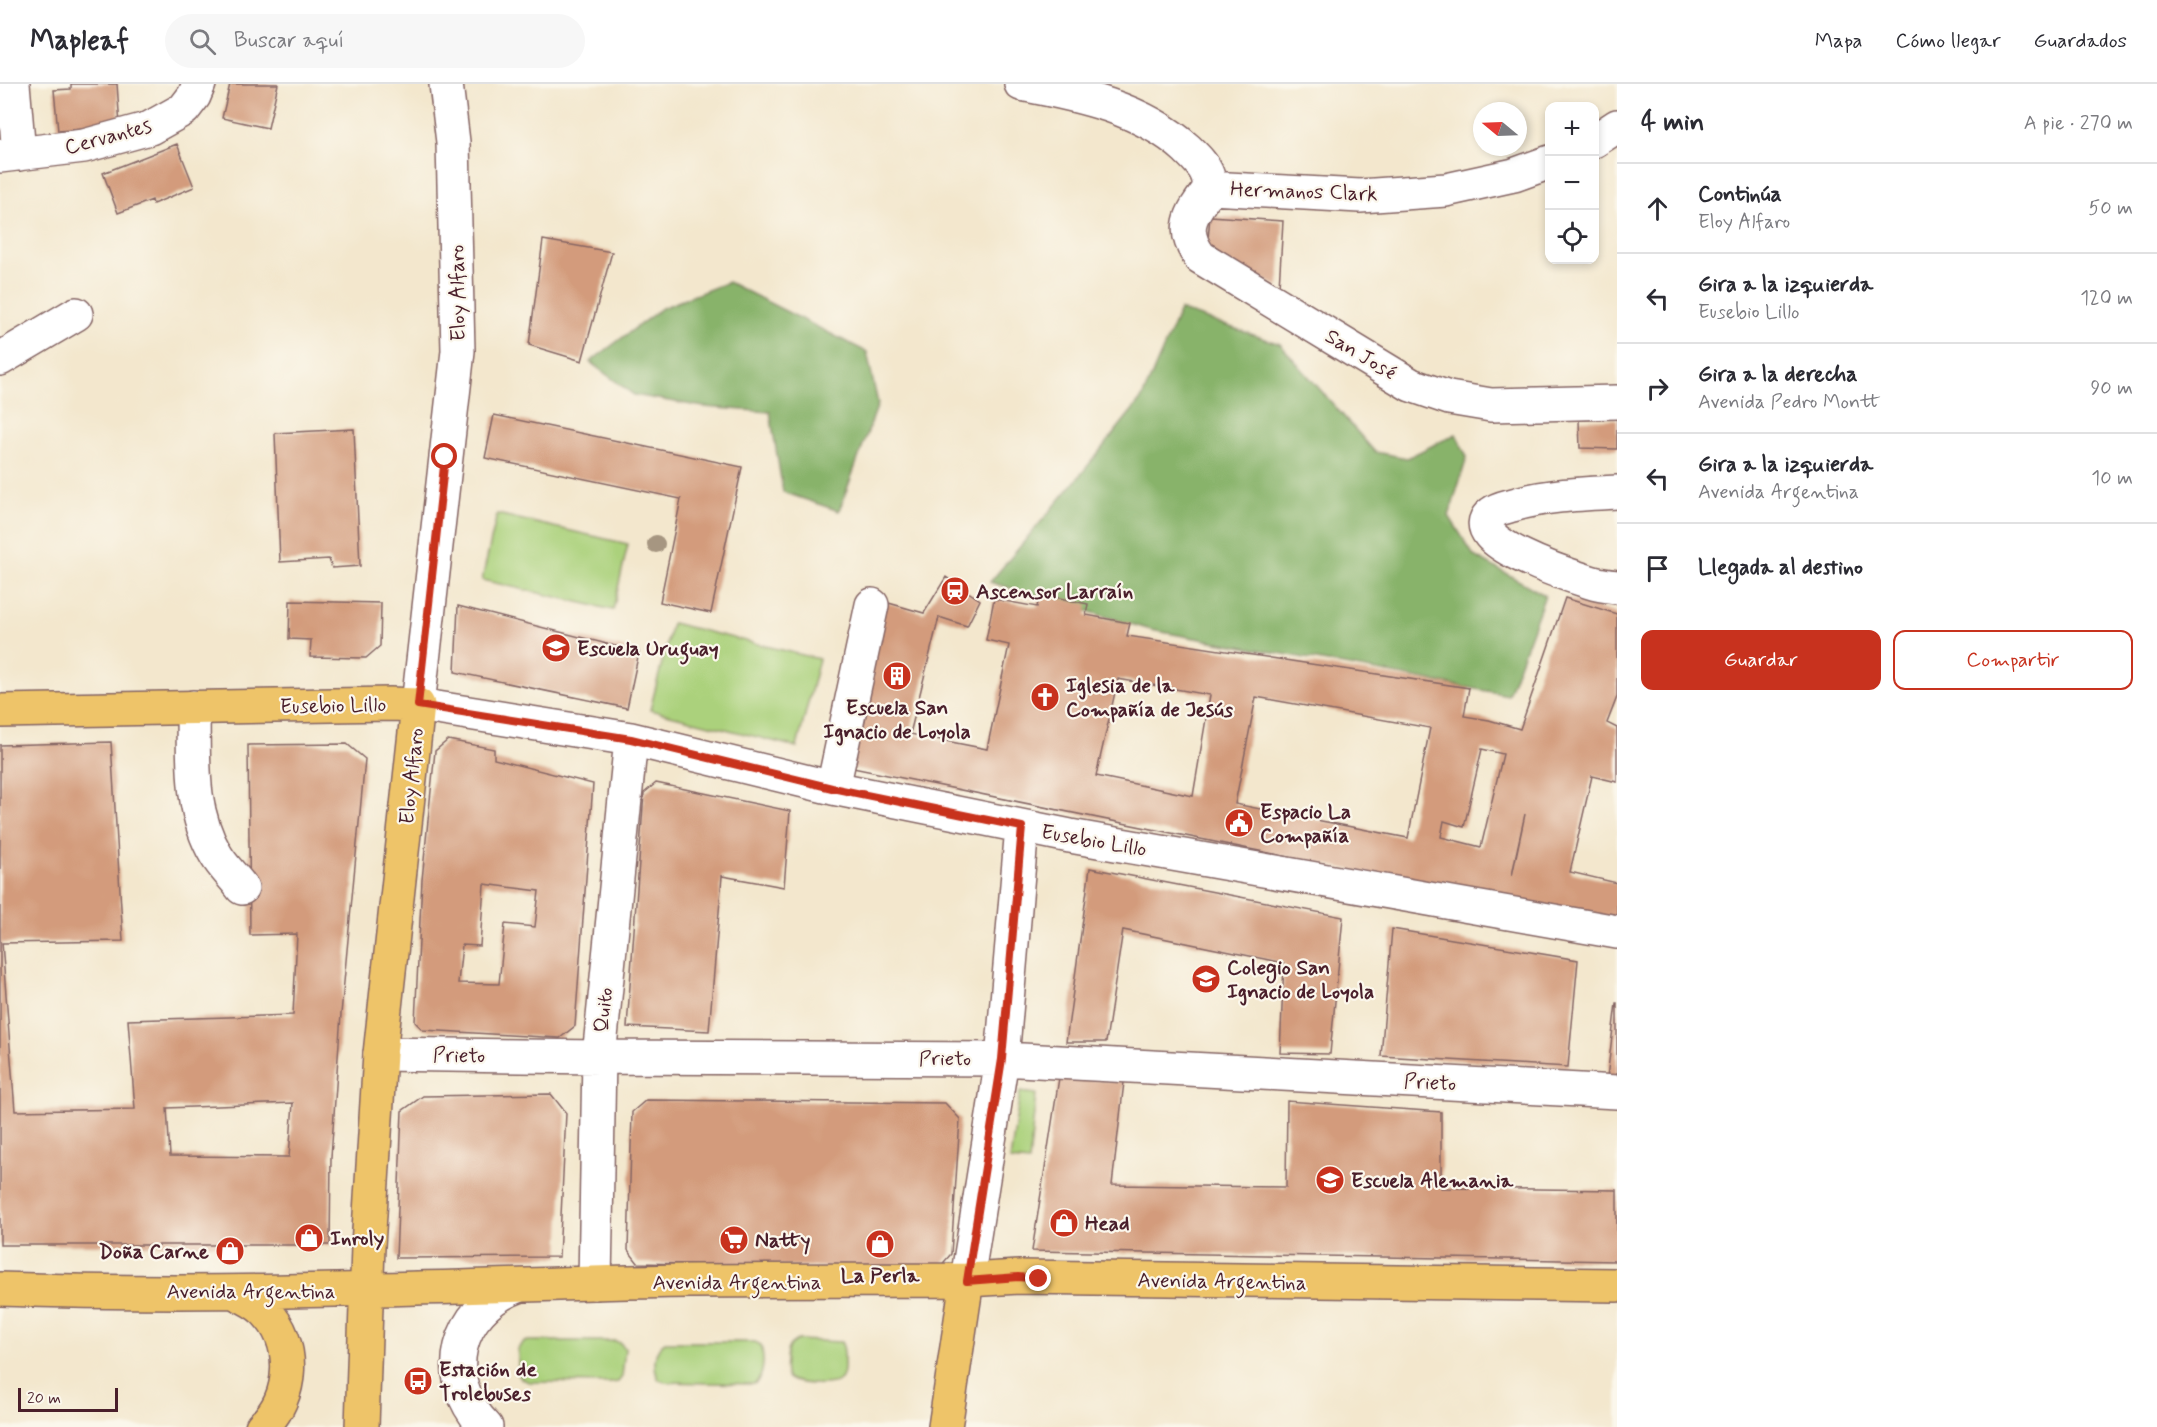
<!DOCTYPE html>
<html lang="es">
<meta charset="utf-8">
<style>
:root{--surface:#fff;--page:#f7f7f7;--text:#2b2b33;--muted:#7c7c81;--line:#e1e1e2;--accent:#c8321e}
body{margin:0;font-family:Mynerve,sans-serif;background:var(--page);color:var(--text)}
.controls{position:absolute;right:18px;top:18px;display:grid;overflow:hidden;border-radius:12px;box-shadow:0 3px 9px #0003}
.controls button{width:54px;height:54px;display:grid;place-items:center;padding:0;border:0;border-bottom:2px solid var(--line);background:var(--surface);color:var(--text);font:30px sans-serif}
.compass{position:absolute;left:1473px;top:18px;width:54px;height:54px;border-radius:50%;background:var(--surface);box-shadow:0 3px 9px #0003;rotate:289deg}
.scale{position:absolute;left:18px;bottom:15px;width:100px;box-sizing:border-box;padding-left:6px;border:3px solid #4a1f2b;border-top:0;font-size:16px;line-height:21px;white-space:nowrap;color:#4a1f2b;-webkit-text-stroke:4px #fbf7ec;paint-order:stroke}
.stop{position:absolute;width:18px;height:18px;margin:-14px;border:4px solid #c8321e;border-radius:50%;background:#fff}
.stop.end{background:#c8321e;border-color:#fff;box-shadow:0 2px 6px #0008}
.list{margin:0;padding:0;list-style:none}
h2{display:flex;justify-content:space-between;align-items:center;height:78px;margin:0;padding:0 24px;font-size:26px}
h2 small{font-size:20px;font-weight:400;color:var(--muted)}
.list li{display:grid;grid-template-columns:39px 1fr auto;gap:18px;align-items:center;box-sizing:border-box;height:90px;padding:0 24px;border-top:2px solid var(--line)}
.list b{display:block;font-size:22px;white-space:nowrap}
.list p{margin:0;font-size:20px;white-space:nowrap;color:var(--muted)}
.list em{font-size:20px;font-style:normal;color:var(--muted)}
.actions{display:flex;gap:12px;padding:18px 24px}
.actions a{flex:1;padding:14px 0;border:2px solid var(--accent);border-radius:12px;text-align:center;font-size:21px;color:var(--accent)}
.actions .main{background:var(--accent);color:#fff}
.icon{flex:none;width:33px;height:33px;fill:none;stroke:currentColor;stroke-width:2;stroke-linecap:round;stroke-linejoin:round}
.map{position:relative;flex:none;width:1617px;height:1343px;overflow:hidden}
header{display:flex;align-items:center;gap:36px;box-sizing:border-box;height:84px;padding:0 30px;background:var(--surface);border-bottom:2px solid var(--line)}
header strong{font-size:28px}
nav{display:flex;gap:33px;margin-inline-start:auto;font-size:21px}
.search{width:420px;height:54px;background:var(--page);display:flex;align-items:center;gap:15px;box-sizing:border-box;padding:0 21px;border-radius:33px;color:var(--muted);font-size:22px}
main{display:flex}
aside{flex:1;background:var(--surface)}
.map>svg:first-child{display:block}
.green{fill:#abd17b;stroke:#7a7853;stroke-width:1.5}
.forest{fill:#88b36b;stroke:#69694b;stroke-width:1.5}
.building{fill:#d39b7b;fill-rule:evenodd}
.lines{fill:none;stroke-linecap:round;stroke-linejoin:round}
.minor-casing{stroke:#856564;stroke-width:36}
.major-casing{stroke:#856564;stroke-width:36}
.minor{stroke:#fff;stroke-width:33}
.major{stroke:#eec469;stroke-width:33}
.tree{fill:#a69681}
.route{stroke:#c8321e;stroke-width:8}
.labels{text-anchor:middle;stroke-width:4.5;stroke-linejoin:round;paint-order:stroke}
.street-label{font-size:21px;fill:#4a1f2b;stroke:#fbf7ec}
.poi-label{font-size:21px;font-weight:bold;fill:#4a1f2b;stroke:#fbf7ec;text-anchor:start}
</style>
<header>
<strong>Mapleaf</strong>
<div class="search"><svg class="icon" aria-label="search" viewBox="0 0 24 24"><circle cx="10" cy="10" r="6"/><path d="M15 15l6 6"/></svg>Buscar aquí</div>
<nav><a>Mapa</a><a>Cómo llegar</a><a>Guardados</a></nav>
</header>
<main>
<div class="map">
<svg width="1617" height="1343" viewBox="0 0 1617 1343">
<rect width="100%" height="100%" fill="#fbf7ec"/>
<filter id="ink" filterUnits="userSpaceOnUse"><feTurbulence type="fractalNoise" baseFrequency=".0167" numOctaves="2"/><feDisplacementMap in="SourceGraphic" scale="12" xChannelSelector="R" yChannelSelector="G"/><feConvolveMatrix kernelMatrix="1 2 1 2 8 2 1 2 1" color-interpolation-filters="sRGB"/></filter>
<filter id="wash" filterUnits="userSpaceOnUse"><feTurbulence type="fractalNoise" baseFrequency=".008" numOctaves="4" result="noise"/><feDisplacementMap in="SourceGraphic" scale="24" xChannelSelector="R" yChannelSelector="G"/><feGaussianBlur stdDeviation="1.35" result="paint"/><feColorMatrix in="noise" values="0 0 0 0 0 0 0 0 0 0 0 0 0 0 0 0 0 1.4 0 .05"/><feComposite in="paint" operator="in"/></filter>
<g filter="url(#wash)">
<rect width="100%" height="100%" fill="#f3e7cd"/>
<path class="green" d="M497 430 628 460 613 526 482 496Z
M672 539 819 575 797 663 650 626Z
M1020 1008 1036 1010 1029 1078 1010 1076Z
M798 1256 841 1258C845 1264 844 1270 844 1277 844 1283 845 1290 841 1295 834 1303 793 1301 787 1293 784 1287 786 1280 786 1274 787 1264 789 1260 798 1256Z
M528 1257H615L620 1259 625 1264 622 1293 618 1298 611 1299 529 1298 522 1295 518 1291V1265L522 1259Z
M665 1258H755L761 1261C764 1273 765 1293 754 1300L665 1298 659 1296C653 1284 653 1265 665 1258Z"/>
<path class="forest" d="M728 198 867 268 878 320 839 427 783 408 770 328 704 323 634 311 590 278 662 224Z
M1180 226 1280 260 1375 368 1407 374 1456 350 1467 373 1449 432 1474 472 1545 511 1508 611 1151 546 990 498 1078 394 1142 314Z"/>
<g id="blocks">
<path class="building" d="M71 0H117L120 42 58 47 54 6 71 5Z
M230 0H278L268 44 222 34Z
M177 60 194 103 153 120 152 116 118 129 103 89Z
M1210 132 1283 137 1279 203 1207 168Z
M543 156 612 168 582 277 529 261Z
M494 331 742 383 711 529 660 518 681 415 485 374Z
M1617 335V365L1580 364 1579 336Z
M354 345 360 482 332 484 329 475 280 478 275 349Z
M946 493 980 516 967 542 939 533 910 650 987 665 1009 561 986 556 994 515 1037 523 1040 510 1088 520 1086 531 1130 539 1127 552 1469 604 1464 632 1489 636 1520 645 1565 514 1617 530V613L1607 639 1617 644V698L1592 692 1570 788 1617 799V840L848 683 885 518 924 529ZM1118 595 1210 611 1193 712 1096 692ZM1256 613 1430 644 1408 754 1235 720ZM1482 665 1503 670 1481 763 1441 753 1444 737 1464 743ZM1525 730 1512 792 1516 771Z
M290 517 381 519 380 562 366 574 310 573 311 556 289 555Z
M458 522 639 568 627 624 455 588Z
M448 656 494 665V675L593 700 575 942 560 954 423 946 415 938 422 796 435 667ZM484 800 539 807 535 843 505 840 499 900 458 899 462 861 480 862Z
M111 658 123 857 2 859 15 1027 135 1025 128 936 293 931 297 850 250 851 248 661 347 660 365 675 341 930 331 1073 330 1161H0V661ZM293 1019 289 1073 170 1072 167 1024Z
M656 699 790 727 784 803 722 792 709 947 627 943 644 709Z
M1090 784 1343 833 1330 970 1280 969 1284 879 1123 846 1106 958H1066Z
M1392 845 1578 876 1568 983 1381 972Z
M1616 919H1617V994H1607Z
M1059 994 1124 998 1112 1101 1286 1103 1287 1017 1441 1028V1104L1617 1106V1177L1032 1167Z
M551 1010 566 1029 559 1173 396 1174 402 1027 423 1012Z
M646 1016 945 1019 960 1035 951 1170 938 1185 638 1179 628 1166 632 1028Z"/>
</g>
</g>
<g filter="url(#ink)">
<use href="#blocks" fill-opacity="0" stroke="#856564" stroke-width="1.5"/>
<g class="lines">
<g class="minor-casing">
<path id="minor" d="M13 0 19 70
M446 0 453 58 458 267 418 621 631 655 833 704 1070 752 1617 848
M1021 0C1079 11 1142 24 1187 65 1194 72 1204 81 1207 90 1209 94 1209 99 1210 104
M1594 57 1617 42
M0 72 84 62 150 44 184 25 194 12 199 0
M1210 104C1192 129 1179 144 1200 173L1411 301 1449 314 1491 321 1617 318
M1210 104 1360 112 1446 106 1514 91 1550 78
M0 275 76 230
M1617 408C1581 410 1548 411 1513 421 1506 423 1498 424 1492 429 1456 456 1574 493 1590 498 1599 501 1608 502 1617 503
M193 623C194 675 189 725 216 771 223 783 234 793 242 804
M833 704 872 521
M380 970 599 973 1002 975 1617 1008
M967 1196 1002 975 1022 743
M595 1199 599 973 631 655
M486 1343C438 1295 456 1225 518 1202"/>
</g>
<g class="major-casing">
<path id="major" d="M0 627 390 620 418 621 380 970 368 1162 362 1343
M0 1205C198 1212 395 1205 593 1199 717 1195 842 1197 967 1196L1019 1193 1617 1201
M234 1208C245 1213 256 1218 265 1227 297 1259 294 1313 262 1343
M945 1343 967 1196"/>
</g>
<use href="#minor" class="minor"/>
<use href="#major" class="major"/>
</g>
<circle class="tree" cx="656" cy="460" r="9"/>
</g>
<g class="lines" filter="url(#ink)">
<path class="route" d="M445 373 418 621 631 655 832 704 1022 743 1002 975 967 1197 1018 1193 1039 1195"/>
</g>
<defs>
<g id="station-disc" transform="scale(1.5)"><circle r="9.5" fill="#c8321e" stroke="#fbf7ec"/><path d="M-3-6H3Q5-6 5-4V2Q5 4 3 4L4.5 6H3L1.5 4h-3L-3 6H-4.5L-3 4Q-5 4-5 2V-4Q-5-6-3-6ZM-3.5-4v3h7v-3ZM-3.5 1v1.5H-2V1ZM2 1v1.5H3.5V1Z" fill="#fff"/></g>
<g id="school-disc" transform="scale(1.5)"><circle r="9.5" fill="#c8321e" stroke="#fbf7ec"/><path d="M0-5L7-2L0 1L-7-2ZM-4 1L0 2.5L4 1V4Q0 6-4 4Z" fill="#fff"/></g>
<g id="building-disc" transform="scale(1.5)"><circle r="9.5" fill="#c8321e" stroke="#fbf7ec"/><path d="M-4-6H4V6H1V3H-1V6H-4ZM-2.5-4.3h1.7v1.8h-1.7ZM.8-4.3h1.7v1.8H.8ZM-2.5-1h1.7V.8h-1.7ZM.8-1h1.7V.8H.8Z" fill="#fff"/></g>
<g id="church-disc" transform="scale(1.5)"><circle r="9.5" fill="#c8321e" stroke="#fbf7ec"/><path d="M-1.2-6h2.4v3.5h3.3v2.4h-3.3V6h-2.4V-.1h-3.3v-2.4h3.3Z" fill="#fff"/></g>
<g id="civic-disc" transform="scale(1.5)"><circle r="9.5" fill="#c8321e" stroke="#fbf7ec"/><path d="M-.6-6.5H3V-4.5H.6V-3L4-1V1h2V6H-6V1h2V-1L-.6-3ZM-1.2 2.5V6h2.4V2.5Z" fill="#fff"/></g>
<g id="shop-disc" transform="scale(1.5)"><circle r="9.5" fill="#c8321e" stroke="#fbf7ec"/><path d="M-5-2.5h2.3a2.7 3.5 0 0 1 5.4 0H5L5.5 6h-11ZM-1.5-2.5h3a1.5 2.3 0 0 0-3 0Z" fill="#fff"/></g>
<g id="supermarket-disc" transform="scale(1.5)"><circle r="9.5" fill="#c8321e" stroke="#fbf7ec"/><path d="M-6-5.5h2.5l.6 2H6L4.5 2H-2.5L-4.4-4H-6ZM-1.5 3.2a1.3 1.3 0 1 0 .1 0ZM3 3.2a1.3 1.3 0 1 0 .1 0Z" fill="#fff"/></g>
<g id="bus-disc" transform="scale(1.5)"><circle r="9.5" fill="#c8321e" stroke="#fbf7ec"/><path d="M-5-6H5V4H4V6H2V4H-2V6H-4V4H-5ZM-3.5-4V0h7V-4ZM-3.5 1.2v1.5H-2V1.2ZM2 1.2v1.5H3.5V1.2Z" fill="#fff"/></g>
</defs>
<g fill-rule="evenodd">
<use href="#station-disc" x="955" y="507"/>
<use href="#school-disc" x="556" y="564"/>
<use href="#building-disc" x="897" y="592"/>
<use href="#church-disc" x="1045" y="613"/>
<use href="#civic-disc" x="1239" y="739"/>
<use href="#school-disc" x="1206" y="895"/>
<use href="#school-disc" x="1330" y="1096"/>
<use href="#shop-disc" x="1064" y="1139"/>
<use href="#shop-disc" x="309" y="1154"/>
<use href="#supermarket-disc" x="734" y="1156"/>
<use href="#shop-disc" x="880" y="1160"/>
<use href="#shop-disc" x="230" y="1167"/>
<use href="#bus-disc" x="418" y="1297"/>
</g>
<g class="labels">
<g class="street-label">
<text transform="translate(108 52) rotate(-15)" y="7">Cervantes</text>
<text transform="translate(1304 107) rotate(2)" y="7">Hermanos Clark</text>
<text transform="translate(457 209) rotate(-91)" y="7">Eloy Alfaro</text>
<text transform="translate(1361 270) rotate(31)" y="7">San José</text>
<text transform="translate(333 621) rotate(-1)" y="7">Eusebio Lillo</text>
<text transform="translate(411 692) rotate(-84)" y="7">Eloy Alfaro</text>
<text transform="translate(1094 756) rotate(10)" y="7">Eusebio Lillo</text>
<text transform="translate(603 926) rotate(-84)" y="7">Quito</text>
<text transform="translate(459 971) rotate(1)" y="7">Prieto</text>
<text x="945" y="981">Prieto</text>
<text transform="translate(1430 998) rotate(3)" y="7">Prieto</text>
<text transform="translate(1222 1197) rotate(1)" y="7">Avenida Argentina</text>
<text x="737" y="1205">Avenida Argentina</text>
<text x="251" y="1214">Avenida Argentina</text>
</g>
<g class="poi-label">
<text x="976" y="514">Ascensor Larraín</text>
<text x="577" y="571">Escuela Uruguay</text>
<text x="1066" y="608">Iglesia de la<tspan x="1066" dy="24">Compañía de Jesús</tspan></text>
<text x="897" y="630" text-anchor="middle">Escuela San<tspan x="897" dy="24">Ignacio de Loyola</tspan></text>
<text x="1260" y="734">Espacio La<tspan x="1260" dy="24">Compañía</tspan></text>
<text x="1227" y="890">Colegio San<tspan x="1227" dy="24">Ignacio de Loyola</tspan></text>
<text x="1351" y="1103">Escuela Alemania</text>
<text x="1085" y="1146">Head</text>
<text x="330" y="1161">Inroly</text>
<text x="755" y="1163">Natty</text>
<text x="209" y="1174" text-anchor="end">Doña Carne</text>
<text x="880" y="1198" text-anchor="middle">La Perla</text>
<text x="439" y="1292">Estación de<tspan x="439" dy="24">Trolebuses</tspan></text>
</g>
</g>
</svg>
<div class="controls">
<button>+</button>
<button>−</button>
<button><svg class="icon" aria-label="locate" viewBox="0 0 24 24"><circle cx="12" cy="12" r="6"/><path d="M12 2v4M12 18v4M2 12h4M18 12h4"/></svg></button>
</div>
<svg class="compass" viewBox="-18 -18 36 36"><path d="M0-13l5 13h-10z" fill="#e53935"/><path d="M0 13l5-13h-10z" fill="#7c7c81"/></svg>
<div class="scale">20 m</div>
<div class="stop" style="left:445px;top:373px"></div>
<div class="stop end" style="left:1039px;top:1195px"></div>
</div>
<aside>
<h2>4 min<small>A pie · 270 m</small></h2>
<ul class="list">
<li><svg class="icon" aria-label="ahead" viewBox="0 0 24 24"><path d="M12 20V5M6 11l6-6 6 6"/></svg><div><b>Continúa</b><p>Eloy Alfaro</p></div><em>50 m</em></li>
<li><svg class="icon" aria-label="left" viewBox="0 0 24 24"><path d="M17 20v-9H6M10 6l-5 5 5 5"/></svg><div><b>Gira a la izquierda</b><p>Eusebio Lillo</p></div><em>120 m</em></li>
<li><svg class="icon" aria-label="right" viewBox="0 0 24 24"><path d="M7 20v-9h11M14 6l5 5-5 5"/></svg><div><b>Gira a la derecha</b><p>Avenida Pedro Montt</p></div><em>90 m</em></li>
<li><svg class="icon" aria-label="left" viewBox="0 0 24 24"><path d="M17 20v-9H6M10 6l-5 5 5 5"/></svg><div><b>Gira a la izquierda</b><p>Avenida Argentina</p></div><em>10 m</em></li>
<li><svg class="icon" aria-label="arrive" viewBox="0 0 24 24"><path d="M6 21V4h12l-3 4 3 4H6"/></svg><div><b>Llegada al destino</b></div></li>
</ul>
<div class="actions"><a class="main">Guardar</a><a>Compartir</a></div>
</aside>
</main>
